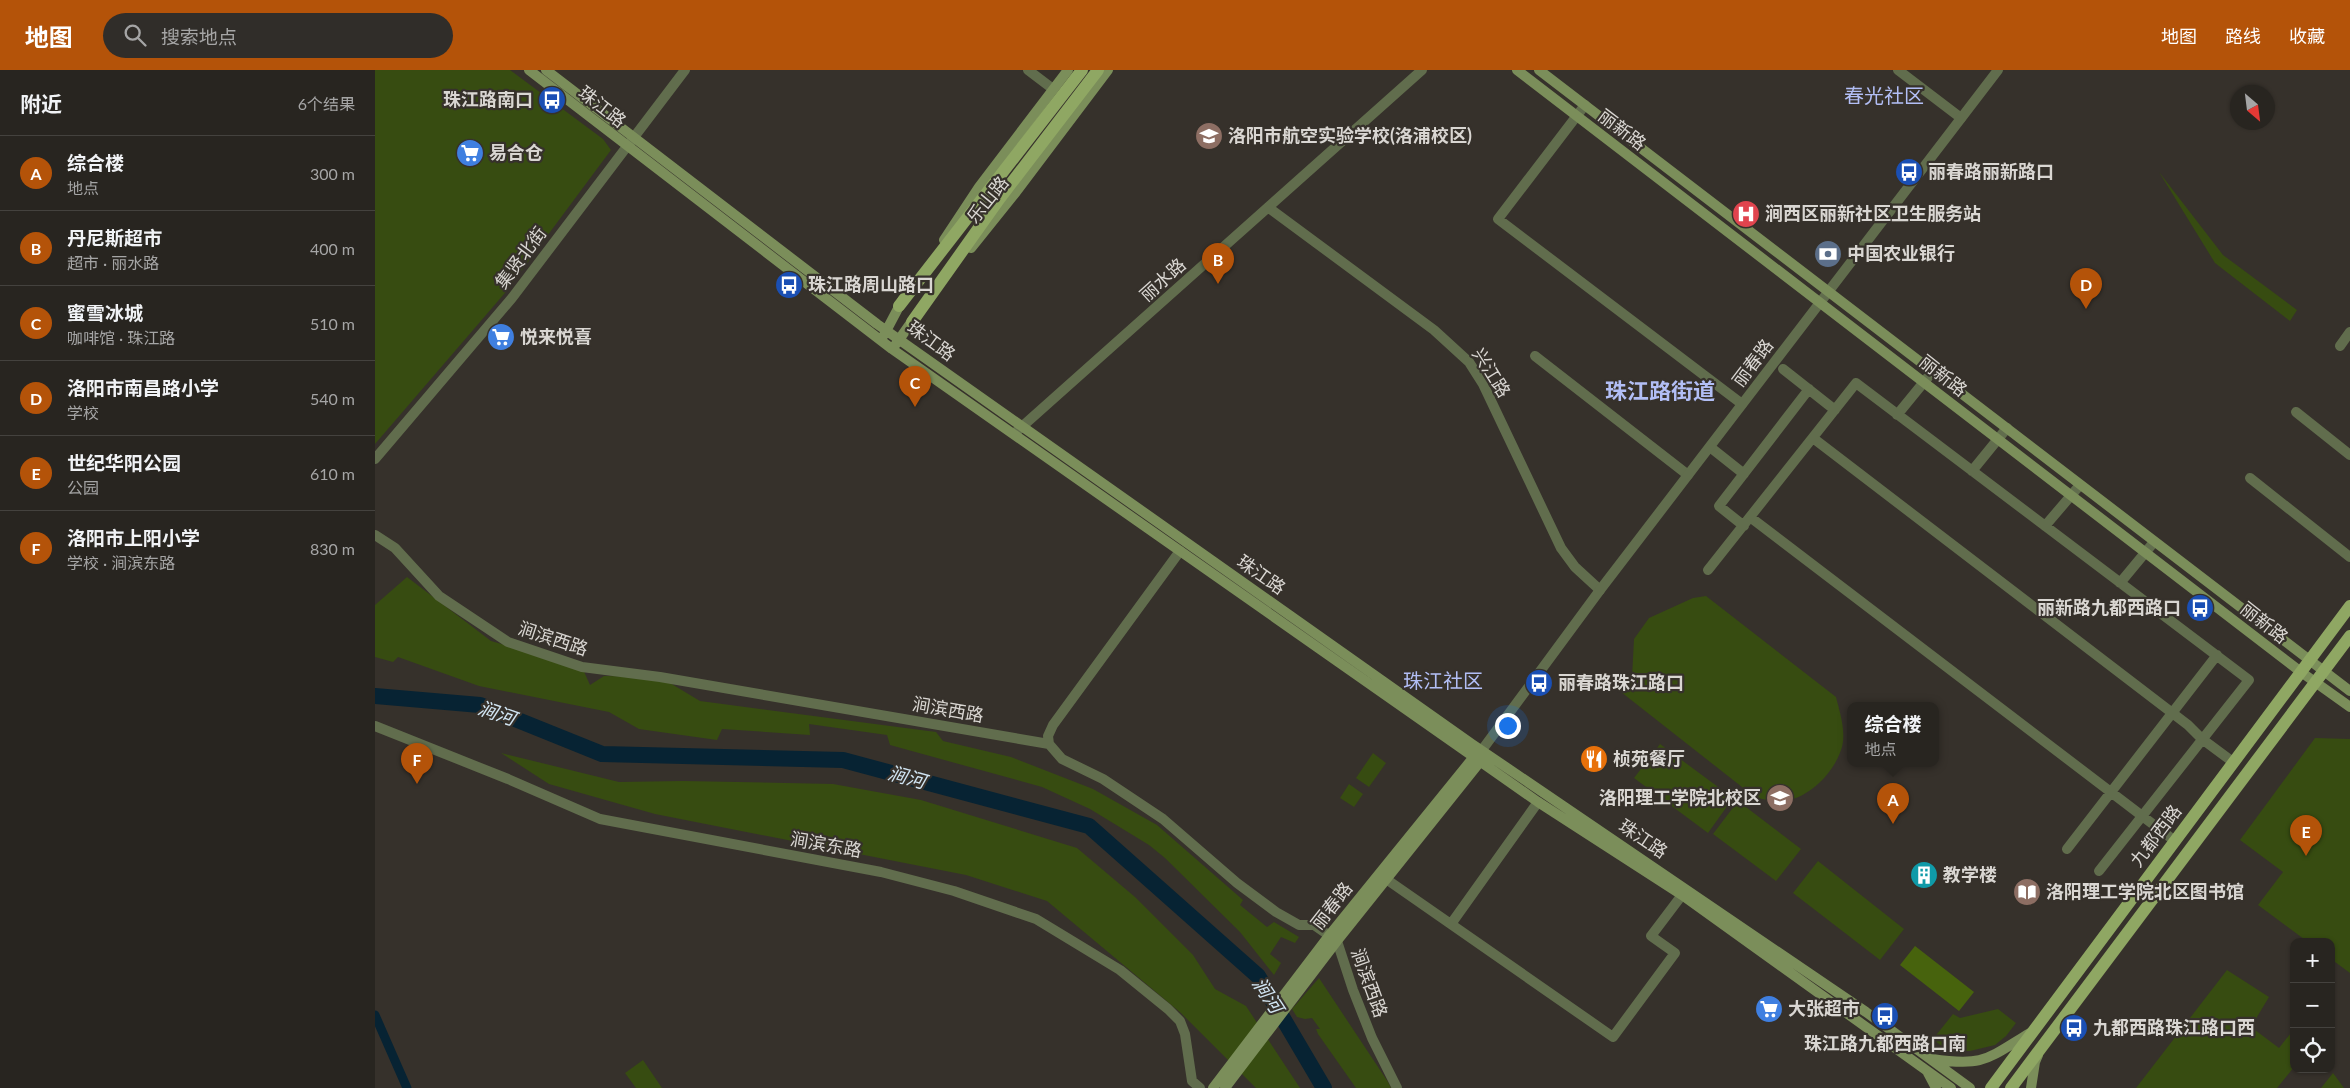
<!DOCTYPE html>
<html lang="zh">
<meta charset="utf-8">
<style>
:root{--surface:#282520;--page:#302d29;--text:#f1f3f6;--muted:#a5a5a5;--line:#44423e;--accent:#b45309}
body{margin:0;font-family:Lato,"Noto Sans SC",sans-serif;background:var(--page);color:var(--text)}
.controls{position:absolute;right:15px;bottom:15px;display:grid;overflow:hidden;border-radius:10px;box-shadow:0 1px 4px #0004}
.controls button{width:45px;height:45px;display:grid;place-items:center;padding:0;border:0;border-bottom:1px solid var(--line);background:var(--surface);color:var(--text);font:25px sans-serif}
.compass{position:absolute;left:1855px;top:15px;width:45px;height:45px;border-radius:50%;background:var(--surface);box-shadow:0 1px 4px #0004;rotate:152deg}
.you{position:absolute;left:1132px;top:655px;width:18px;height:18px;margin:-12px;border:4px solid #fff;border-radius:50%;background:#1a73e8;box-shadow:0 0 0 8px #1a73e833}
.badge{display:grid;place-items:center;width:32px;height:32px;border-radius:50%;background:var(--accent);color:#fff;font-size:16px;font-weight:700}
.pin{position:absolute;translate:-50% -41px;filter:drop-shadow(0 1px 2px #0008)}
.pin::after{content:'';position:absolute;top:26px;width:18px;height:15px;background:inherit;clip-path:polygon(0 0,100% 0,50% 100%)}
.popup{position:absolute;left:1472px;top:632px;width:92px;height:65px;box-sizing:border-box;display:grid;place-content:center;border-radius:10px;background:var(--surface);filter:drop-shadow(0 1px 4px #0005);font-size:16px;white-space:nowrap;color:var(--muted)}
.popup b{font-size:19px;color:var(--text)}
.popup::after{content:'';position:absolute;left:50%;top:100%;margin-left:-10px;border:10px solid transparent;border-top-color:var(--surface)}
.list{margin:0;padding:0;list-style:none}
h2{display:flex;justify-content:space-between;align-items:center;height:65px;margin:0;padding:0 20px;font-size:21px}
h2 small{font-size:16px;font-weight:400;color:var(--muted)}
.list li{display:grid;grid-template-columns:32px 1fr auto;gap:15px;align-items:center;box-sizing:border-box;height:75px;padding:0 20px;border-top:1px solid var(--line)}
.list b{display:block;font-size:19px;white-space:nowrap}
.list p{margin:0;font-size:16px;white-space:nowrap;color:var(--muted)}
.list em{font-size:16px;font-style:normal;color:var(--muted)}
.icon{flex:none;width:28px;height:28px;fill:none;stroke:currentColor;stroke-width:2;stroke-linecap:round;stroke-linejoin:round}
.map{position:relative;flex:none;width:1975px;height:1018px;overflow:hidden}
header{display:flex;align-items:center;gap:30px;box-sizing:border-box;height:70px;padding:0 25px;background:var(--accent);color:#fff}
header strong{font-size:24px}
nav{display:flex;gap:28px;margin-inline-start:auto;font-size:18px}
.search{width:350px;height:45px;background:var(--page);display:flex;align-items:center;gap:12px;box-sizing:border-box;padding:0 18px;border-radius:28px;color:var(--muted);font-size:19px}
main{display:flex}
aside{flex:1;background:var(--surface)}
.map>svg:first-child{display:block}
.green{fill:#374c11}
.forest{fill:#47630d}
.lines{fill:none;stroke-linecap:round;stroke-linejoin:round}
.canal{stroke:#072333;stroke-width:9}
.river{stroke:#072333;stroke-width:16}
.minor{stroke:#616d4d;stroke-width:10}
.tertiary{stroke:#616d4d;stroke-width:10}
.secondary{stroke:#7b8e5a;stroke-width:10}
.primary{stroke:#8fa763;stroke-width:12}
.labels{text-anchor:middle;stroke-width:4.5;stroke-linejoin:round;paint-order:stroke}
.poi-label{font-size:18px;font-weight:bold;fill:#d9d6d2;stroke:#36312b;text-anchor:start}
.street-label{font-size:18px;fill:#d9d6d2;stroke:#36312b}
.water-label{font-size:19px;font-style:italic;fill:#d2e6f4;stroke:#36312b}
.quarter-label{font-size:20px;fill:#b2bef5;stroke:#36312b}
.district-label{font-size:22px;font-weight:bold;fill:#b2bef5;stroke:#36312b}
</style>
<header>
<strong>地图</strong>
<div class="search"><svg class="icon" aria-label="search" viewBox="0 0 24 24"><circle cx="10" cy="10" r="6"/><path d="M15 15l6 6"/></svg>搜索地点</div>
<nav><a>地图</a><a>路线</a><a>收藏</a></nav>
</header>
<main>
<aside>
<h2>附近<small>6个结果</small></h2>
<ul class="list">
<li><span class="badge">A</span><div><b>综合楼</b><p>地点</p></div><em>300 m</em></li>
<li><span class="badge">B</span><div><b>丹尼斯超市</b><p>超市 · 丽水路</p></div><em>400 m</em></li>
<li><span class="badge">C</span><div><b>蜜雪冰城</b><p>咖啡馆 · 珠江路</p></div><em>510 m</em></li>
<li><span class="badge">D</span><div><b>洛阳市南昌路小学</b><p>学校</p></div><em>540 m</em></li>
<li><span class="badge">E</span><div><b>世纪华阳公园</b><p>公园</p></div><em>610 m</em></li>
<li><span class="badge">F</span><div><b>洛阳市上阳小学</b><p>学校 · 涧滨东路</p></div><em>830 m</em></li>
</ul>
</aside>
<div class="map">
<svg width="1975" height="1018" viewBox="0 0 1975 1018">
<rect width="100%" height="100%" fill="#36312b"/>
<path class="green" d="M0 0H135L228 69 236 80 129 224 0 374Z
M1784 102 1848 185 1922 240 1915 251 1840 193Z
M32 507 116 571 207 597 215 615 229 606 285 607 325 631 561 662 568 671 636 687 718 719 782 755 868 830 865 835 892 857 899 852 924 867 920 873 906 867 895 884 906 893 899 905 865 862 790 788 774 775 715 739 667 717 515 675 512 665 434 654 435 665 347 659 342 670 264 659 234 642 104 616 23 587 18 592 0 587V535Z
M1331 526 1461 627C1465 643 1472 664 1466 680 1458 704 1433 729 1408 731 1399 732 1389 729 1381 728L1246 622 1257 608 1259 569 1274 548 1318 528Z
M1940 668 1975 669V903L1956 889V872H1933L1883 835 1908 802 1865 770Z
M1285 674 1358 728 1333 763 1259 708Z
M126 683 244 712 308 711 458 714 546 730 702 778 760 827 818 885 840 919 871 936 925 1018H881L806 943 672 831 591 805 280 744 174 714Z
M998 683 1011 693 994 717 981 708Z
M974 714 988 724 979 737 965 728Z
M1363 731 1426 779 1401 811 1338 764Z
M1443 791 1529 859 1505 890 1418 823Z
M1852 900 1894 927 1876 957 1904 978 1919 959V997L1902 1018H1761Z
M944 908 1013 1012 1016 1018H981L943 964 941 959H945L937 948 930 949 922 947 917 939Z
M1623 939 1641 953 1631 966 1620 975 1595 981H1582L1569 978 1558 969 1578 944 1585 948Z
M268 990 287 1018H261L250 1003Z
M1958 1003 1969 1018H1946Z"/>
<path class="forest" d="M1540 876 1599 922 1584 941 1525 895Z"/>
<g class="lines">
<path class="canal" d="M0 945 32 1018"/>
<path class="river" d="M0 626 105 635 227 684 468 690 714 756 883 906 949 1018"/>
<path class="minor" d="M653 0 678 19
M1523 0 1586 48
M1210 35 1123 149 1367 334
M894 138 1059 260 1094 292 1108 314 1186 478 1200 497 1225 520
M1965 276 1975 262
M1160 286 1313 405
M1408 299 1460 340
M1921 342 1975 385
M1522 345 1558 301
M641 362 1047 0
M1438 368 1813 655 1827 669 1858 692
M1335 377 1369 404
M0 389 137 228 310 0
M1597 401 1632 358
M1875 408 1975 487
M1375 447 1800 771
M1369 456 1344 436 1434 319
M1670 456 1705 415
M0 465 20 478 64 526 133 572 207 597 285 607 674 674 687 689 728 709 788 749 862 813 901 842 924 855H939L962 871 978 920 997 968 1022 1018
M1333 500 1481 313 1874 610 1724 801
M1745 513 1779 472
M0 656 133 709 225 749 506 802 579 821 661 849 745 900 793 939 805 951 810 964 817 1011 825 1018
M674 674 673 666 678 655 805 481
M1692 779 1842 585
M1011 809 1238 967 1300 883 1276 866 1307 825
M1076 854 1163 732"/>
<path class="tertiary" d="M1107 680 1225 520 1623 0"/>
<path class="secondary" d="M154 0 517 279 1163 732 1307 825 1576 1018
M171 0 502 254 1097 674 1491 942 1595 1018
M1142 0 1926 602 1975 637
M1164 0 1975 621
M569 170 604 117 693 0
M596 178 641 122 733 0
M509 265 528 229
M521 274 540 247
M1557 989C1609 997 1612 989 1655 963
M1553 1003 1561 1018
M838 1018 953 867 1102 683
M850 1018 962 871 1105 692 1106 687
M1656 1018 1660 992 1663 985"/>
<path class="primary" d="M524 236 707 0
M537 252 625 128 723 0
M1616 1018 1975 536
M1636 1018 1975 566"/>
</g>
<defs>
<g id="bus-disc" transform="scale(1.4375)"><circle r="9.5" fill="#1a4fb4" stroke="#36312b"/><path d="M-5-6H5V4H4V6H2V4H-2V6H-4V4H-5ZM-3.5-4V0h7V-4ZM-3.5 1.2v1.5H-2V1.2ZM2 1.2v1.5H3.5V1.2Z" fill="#fff"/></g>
<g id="school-disc" transform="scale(1.4375)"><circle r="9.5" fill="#8d6e63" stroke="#36312b"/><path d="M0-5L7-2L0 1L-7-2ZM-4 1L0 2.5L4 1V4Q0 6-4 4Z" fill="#fff"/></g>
<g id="supermarket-disc" transform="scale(1.4375)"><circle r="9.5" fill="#3f7fe0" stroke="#36312b"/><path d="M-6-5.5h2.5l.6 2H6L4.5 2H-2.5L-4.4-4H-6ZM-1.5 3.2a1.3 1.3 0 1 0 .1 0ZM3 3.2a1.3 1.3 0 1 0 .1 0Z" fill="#fff"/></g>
<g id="hospital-disc" transform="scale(1.4375)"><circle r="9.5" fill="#e0444e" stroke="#36312b"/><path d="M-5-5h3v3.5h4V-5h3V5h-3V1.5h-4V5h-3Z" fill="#fff"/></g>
<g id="bank-disc" transform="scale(1.4375)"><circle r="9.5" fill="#5c6f8a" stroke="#36312b"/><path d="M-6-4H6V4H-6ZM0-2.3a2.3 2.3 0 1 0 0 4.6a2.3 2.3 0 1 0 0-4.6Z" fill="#fff"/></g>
<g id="restaurant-disc" transform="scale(1.4375)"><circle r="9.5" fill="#e8710a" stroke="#36312b"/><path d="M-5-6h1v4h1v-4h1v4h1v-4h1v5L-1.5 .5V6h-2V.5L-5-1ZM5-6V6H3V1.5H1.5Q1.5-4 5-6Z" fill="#fff"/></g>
<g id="university-disc" transform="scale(1.4375)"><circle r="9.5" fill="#8d6e63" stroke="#36312b"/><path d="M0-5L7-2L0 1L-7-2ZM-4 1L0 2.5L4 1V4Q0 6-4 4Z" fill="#fff"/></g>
<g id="building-disc" transform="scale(1.4375)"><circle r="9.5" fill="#0f9aa8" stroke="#36312b"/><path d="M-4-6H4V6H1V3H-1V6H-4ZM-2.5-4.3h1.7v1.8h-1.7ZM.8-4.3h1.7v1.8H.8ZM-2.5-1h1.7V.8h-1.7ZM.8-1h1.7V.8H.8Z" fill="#fff"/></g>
<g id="library-disc" transform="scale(1.4375)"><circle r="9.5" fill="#8d6e63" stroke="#36312b"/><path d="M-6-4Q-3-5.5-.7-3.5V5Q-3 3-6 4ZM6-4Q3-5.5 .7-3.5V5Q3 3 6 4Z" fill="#fff"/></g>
</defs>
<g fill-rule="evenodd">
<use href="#bus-disc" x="177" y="30"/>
<use href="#school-disc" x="834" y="66"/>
<use href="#supermarket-disc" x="95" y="83"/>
<use href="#bus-disc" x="1534" y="102"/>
<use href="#hospital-disc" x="1371" y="144"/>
<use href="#bank-disc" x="1453" y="184"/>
<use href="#bus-disc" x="414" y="215"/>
<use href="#supermarket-disc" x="126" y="267"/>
<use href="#bus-disc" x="1825" y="538"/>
<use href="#bus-disc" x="1164" y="613"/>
<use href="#restaurant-disc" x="1219" y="689"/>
<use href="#university-disc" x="1405" y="728"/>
<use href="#building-disc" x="1549" y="805"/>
<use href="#library-disc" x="1652" y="822"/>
<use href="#supermarket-disc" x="1394" y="939"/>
<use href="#bus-disc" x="1510" y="946"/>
<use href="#bus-disc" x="1699" y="958"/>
</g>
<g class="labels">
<g class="poi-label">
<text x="158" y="36" text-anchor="end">珠江路南口</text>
<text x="853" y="72">洛阳市航空实验学校(洛浦校区)</text>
<text x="114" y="89">易合仓</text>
<text x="1553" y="108">丽春路丽新路口</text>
<text x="1390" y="150">涧西区丽新社区卫生服务站</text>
<text x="1472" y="190">中国农业银行</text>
<text x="433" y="221">珠江路周山路口</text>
<text x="145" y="273">悦来悦喜</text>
<text x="1806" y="544" text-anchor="end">丽新路九都西路口</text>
<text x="1183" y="619">丽春路珠江路口</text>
<text x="1238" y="695">桢苑餐厅</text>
<text x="1386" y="734" text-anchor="end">洛阳理工学院北校区</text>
<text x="1568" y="811">教学楼</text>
<text x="1671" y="828">洛阳理工学院北区图书馆</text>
<text x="1413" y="945">大张超市</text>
<text x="1718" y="964">九都西路珠江路口西</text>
<text x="1510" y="980" text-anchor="middle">珠江路九都西路口南</text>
</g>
<g class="street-label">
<text transform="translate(227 37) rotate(38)" y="6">珠江路</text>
<text transform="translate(1247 60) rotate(37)" y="6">丽新路</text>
<text transform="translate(613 130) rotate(-51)" y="6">乐山路</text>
<text transform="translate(146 188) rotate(-53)" y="6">集贤北街</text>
<text transform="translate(788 210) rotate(-42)" y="6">丽水路</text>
<text transform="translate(556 271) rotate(36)" y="6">珠江路</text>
<text transform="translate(1378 293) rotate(-53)" y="6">丽春路</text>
<text transform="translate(1116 303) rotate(58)" y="6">兴江路</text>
<text transform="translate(1568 306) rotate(38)" y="6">丽新路</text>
<text transform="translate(886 505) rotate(35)" y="6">珠江路</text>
<text transform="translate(1889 553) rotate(38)" y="6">丽新路</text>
<text transform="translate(178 569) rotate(18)" y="6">涧滨西路</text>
<text transform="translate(573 640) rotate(10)" y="6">涧滨西路</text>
<text transform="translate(1781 766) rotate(-53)" y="6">九都西路</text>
<text transform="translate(1268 769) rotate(34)" y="6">珠江路</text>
<text transform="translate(451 775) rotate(10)" y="6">涧滨东路</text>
<text transform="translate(957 836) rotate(-52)" y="6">丽春路</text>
<text transform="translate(994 913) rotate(70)" y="6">涧滨西路</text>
</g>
<g class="water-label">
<text transform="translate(122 643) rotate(19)" y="7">涧河</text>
<text transform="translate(532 707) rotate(15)" y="7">涧河</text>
<text transform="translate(893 925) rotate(57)" y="7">涧河</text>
</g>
<g class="quarter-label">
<text x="1509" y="33">春光社区</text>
<text x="1068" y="618">珠江社区</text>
</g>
<g class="district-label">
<text x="1285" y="329">珠江路街道</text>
</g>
</g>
</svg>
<div class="controls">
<button>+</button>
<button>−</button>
<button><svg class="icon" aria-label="locate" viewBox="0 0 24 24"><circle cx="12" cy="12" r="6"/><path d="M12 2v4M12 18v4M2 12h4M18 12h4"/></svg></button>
</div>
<svg class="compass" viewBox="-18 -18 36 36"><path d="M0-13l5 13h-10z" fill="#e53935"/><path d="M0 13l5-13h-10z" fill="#a5a5a5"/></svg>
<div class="you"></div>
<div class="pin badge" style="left:1518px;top:754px">A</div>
<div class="popup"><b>综合楼</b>地点</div>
<div class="pin badge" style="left:843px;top:214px">B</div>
<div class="pin badge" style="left:540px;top:337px">C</div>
<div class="pin badge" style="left:1711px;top:239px">D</div>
<div class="pin badge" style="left:1931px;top:786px">E</div>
<div class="pin badge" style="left:42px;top:714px">F</div>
</div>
</main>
